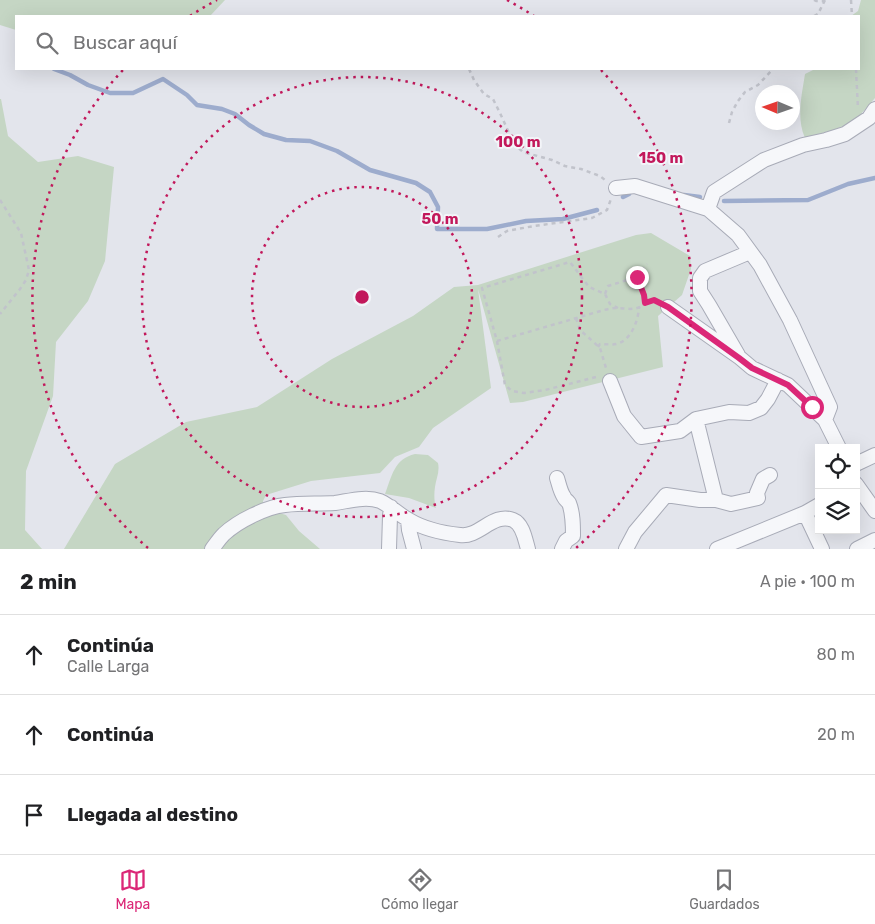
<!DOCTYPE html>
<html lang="es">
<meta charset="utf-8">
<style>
:root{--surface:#fff;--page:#f2f2f2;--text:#202124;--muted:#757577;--line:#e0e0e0;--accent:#db2777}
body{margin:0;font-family:Rubik,sans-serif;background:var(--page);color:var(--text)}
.controls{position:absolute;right:15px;bottom:15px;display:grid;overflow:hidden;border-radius:0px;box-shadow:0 5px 20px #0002}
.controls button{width:45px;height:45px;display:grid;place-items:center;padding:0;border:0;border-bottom:1px solid var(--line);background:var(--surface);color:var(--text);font:25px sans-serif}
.compass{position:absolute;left:755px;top:85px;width:45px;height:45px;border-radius:50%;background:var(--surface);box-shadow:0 5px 20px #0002;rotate:272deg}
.stop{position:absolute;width:15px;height:15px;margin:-11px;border:4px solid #db2777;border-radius:50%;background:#fff}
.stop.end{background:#db2777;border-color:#fff;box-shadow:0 1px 5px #0008}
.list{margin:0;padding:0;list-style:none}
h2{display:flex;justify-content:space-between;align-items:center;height:65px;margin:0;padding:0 20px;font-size:21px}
h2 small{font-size:16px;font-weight:400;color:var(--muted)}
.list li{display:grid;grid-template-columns:32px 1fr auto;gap:15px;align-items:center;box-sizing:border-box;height:80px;padding:0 20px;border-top:1px solid var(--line)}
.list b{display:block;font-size:19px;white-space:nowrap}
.list p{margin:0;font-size:16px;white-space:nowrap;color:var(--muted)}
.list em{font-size:16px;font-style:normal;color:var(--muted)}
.icon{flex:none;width:28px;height:28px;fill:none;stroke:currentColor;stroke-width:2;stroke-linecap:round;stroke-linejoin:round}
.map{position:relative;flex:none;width:875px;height:549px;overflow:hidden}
.search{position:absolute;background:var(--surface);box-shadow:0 5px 20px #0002;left:15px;right:15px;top:15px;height:55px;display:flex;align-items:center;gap:12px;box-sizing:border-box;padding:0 18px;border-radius:0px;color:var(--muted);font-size:19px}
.sheet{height:305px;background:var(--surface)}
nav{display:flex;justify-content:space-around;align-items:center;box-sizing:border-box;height:70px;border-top:1px solid var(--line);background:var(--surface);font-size:14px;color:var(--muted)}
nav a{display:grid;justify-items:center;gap:2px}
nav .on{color:var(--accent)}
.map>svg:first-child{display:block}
.green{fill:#c5d6c4}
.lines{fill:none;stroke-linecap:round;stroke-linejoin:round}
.stream{stroke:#9daccd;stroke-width:4.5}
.minor-casing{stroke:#a8abb7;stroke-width:16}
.path{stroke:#c1c3cb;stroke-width:2.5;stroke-dasharray:4 4;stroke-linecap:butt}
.minor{stroke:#f6f7fa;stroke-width:14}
.route{stroke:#db2777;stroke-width:6}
.ring{fill:none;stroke:#c2185b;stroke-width:2.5;stroke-dasharray:2.5 5}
.centre{fill:#c2185b;stroke:#f3f5f9;stroke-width:2.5}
.ring-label{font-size:15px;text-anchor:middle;font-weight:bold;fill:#c2185b;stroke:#f3f5f9;stroke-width:4;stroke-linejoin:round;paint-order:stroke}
</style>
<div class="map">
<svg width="875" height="549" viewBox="0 0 875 549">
<rect width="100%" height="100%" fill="#e3e5ec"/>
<path class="green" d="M0 0H225L210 16H16V30L0 25Z
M861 0H875V98C868 106 861 115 853 121 839 130 820 133 805 138 796 118 802 94 805 74L815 69H859V16H851L858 11Z
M0 99H1L8 136 38 162 78 156 114 167 105 261 88 301 56 342 53 396 26 471 25 530 42 549H0Z
M651 233 690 256 691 269 682 295 658 316 663 367 523 402 510 403 478 289 491 388 433 428 419 447 395 457 380 473 311 481 266 495 263 501V506L266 509 286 515 299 531 320 549H64L115 464 186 422 257 407 332 359 413 316 454 287 478 285 636 235Z
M415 454 428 455 438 463C440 472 436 479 435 487 434 494 434 501 436 508L409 498 385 494C392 476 394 459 415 454Z"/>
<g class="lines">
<path class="stream" d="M54 69 70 75 88 85 110 93H133L163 79 187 95 197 105 222 109 235 114 249 125 264 134 286 140 310 141 337 151 370 170 416 183 430 192 438 207 437 229H487L526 221 563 219 597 210
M684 195 700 197
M623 197 629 194
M724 201 808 200 848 184 875 178"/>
<g class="minor-casing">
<path id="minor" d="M616 188 635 186 708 209 738 235 760 265 790 320 830 407 825 420
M708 209 714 192 764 160 803 145 826 140 845 134 869 118 875 109
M668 307 739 357 752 368 788 385 825 420 839 448
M738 355 709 305 700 291V278L705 271 750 252
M610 381 624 416 641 437 680 431 696 419 729 412 749 413 761 408 768 399 778 380
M856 464 875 455
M557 478C559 484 560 491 564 497 566 501 566 499 569 503 573 513 573 525 573 536L566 541 562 549
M856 484 875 511
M716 500 731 504 758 498 757 493 763 479 770 475
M805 513 822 549
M408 520 409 530 414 549
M212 549C216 544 219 539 224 534 238 521 266 507 285 505 301 503 318 504 335 503 349 501 366 496 380 501 391 506 399 515 409 520 424 529 442 533 460 535 479 538 493 512 513 520 523 524 525 539 528 549
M389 549 390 516 391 507
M626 549 635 532 666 495 700 500H716L696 419
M717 549 805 513 819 505
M857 549 875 540"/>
</g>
<path class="path" d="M814 0 816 1H824
M851 0 852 16
M814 16 818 14 825 0
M469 69 474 80 484 94 493 99 500 113 514 144 523 152 552 160 565 166 581 169 600 176 605 180
M856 69 858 109
M729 123 732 112 738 101 745 92 758 85 773 69
M0 200 21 233 29 270 26 280 20 289 0 314
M498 237 507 231 534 226 592 218 607 210 611 199
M637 277 647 264
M605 294 608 286 637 277 644 295 645 303
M576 318 580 330 588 337 600 348 606 368
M497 341 604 310C608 309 612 308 616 308 623 308 630 310 637 308 645 306 644 301 656 301
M598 347 600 344C605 344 612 345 616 344 631 341 638 321 639 308
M596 377 545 390 524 393 512 391 505 385 497 341 482 288 570 262 589 287 605 294 610 304 618 308"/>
<use href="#minor" class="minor"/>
</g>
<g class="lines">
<path class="route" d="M637 277 644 295 645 303 654 300 668 307 739 358 752 368 788 385 812 407"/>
</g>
<g class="ring">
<circle cx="362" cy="297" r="110"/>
<circle cx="362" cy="297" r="220"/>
<path d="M148 548A330 330 0 0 1 123 70M190 16A330 330 0 0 1 217 0M507 0A330 330 0 0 1 534 16M601 70A330 330 0 0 1 576 548"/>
</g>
<circle cx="362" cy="297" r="8" class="centre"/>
<g class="ring-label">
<text x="518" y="147">100 m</text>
<text x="661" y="163">150 m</text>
<text x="440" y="224">50 m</text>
</g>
</svg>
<div class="controls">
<button><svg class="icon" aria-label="locate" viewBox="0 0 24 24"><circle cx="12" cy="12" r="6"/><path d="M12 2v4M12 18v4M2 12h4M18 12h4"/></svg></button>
<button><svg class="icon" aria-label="layers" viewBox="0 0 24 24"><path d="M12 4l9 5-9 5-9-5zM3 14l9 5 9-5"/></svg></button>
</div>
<svg class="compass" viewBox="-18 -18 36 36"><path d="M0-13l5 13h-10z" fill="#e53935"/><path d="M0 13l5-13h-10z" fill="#757577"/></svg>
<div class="stop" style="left:812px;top:407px"></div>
<div class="stop end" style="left:637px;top:277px"></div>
<div class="search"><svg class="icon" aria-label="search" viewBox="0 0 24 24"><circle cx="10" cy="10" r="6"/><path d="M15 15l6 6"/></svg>Buscar aquí</div>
</div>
<section class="sheet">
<h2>2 min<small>A pie · 100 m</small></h2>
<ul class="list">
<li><svg class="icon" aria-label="ahead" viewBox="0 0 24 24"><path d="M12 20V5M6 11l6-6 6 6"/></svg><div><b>Continúa</b><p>Calle Larga</p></div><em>80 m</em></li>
<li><svg class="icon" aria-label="ahead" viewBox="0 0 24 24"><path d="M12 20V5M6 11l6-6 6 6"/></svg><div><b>Continúa</b></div><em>20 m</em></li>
<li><svg class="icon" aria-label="arrive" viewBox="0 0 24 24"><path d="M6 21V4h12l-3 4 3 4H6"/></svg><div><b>Llegada al destino</b></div></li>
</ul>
</section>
<nav>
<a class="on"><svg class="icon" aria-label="map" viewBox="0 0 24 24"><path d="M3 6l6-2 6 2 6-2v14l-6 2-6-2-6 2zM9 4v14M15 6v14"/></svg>Mapa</a>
<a><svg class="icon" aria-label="directions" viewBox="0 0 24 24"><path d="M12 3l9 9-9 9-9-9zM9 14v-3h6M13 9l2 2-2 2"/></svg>Cómo llegar</a>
<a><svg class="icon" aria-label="saved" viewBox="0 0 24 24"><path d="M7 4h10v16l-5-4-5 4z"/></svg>Guardados</a>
</nav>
